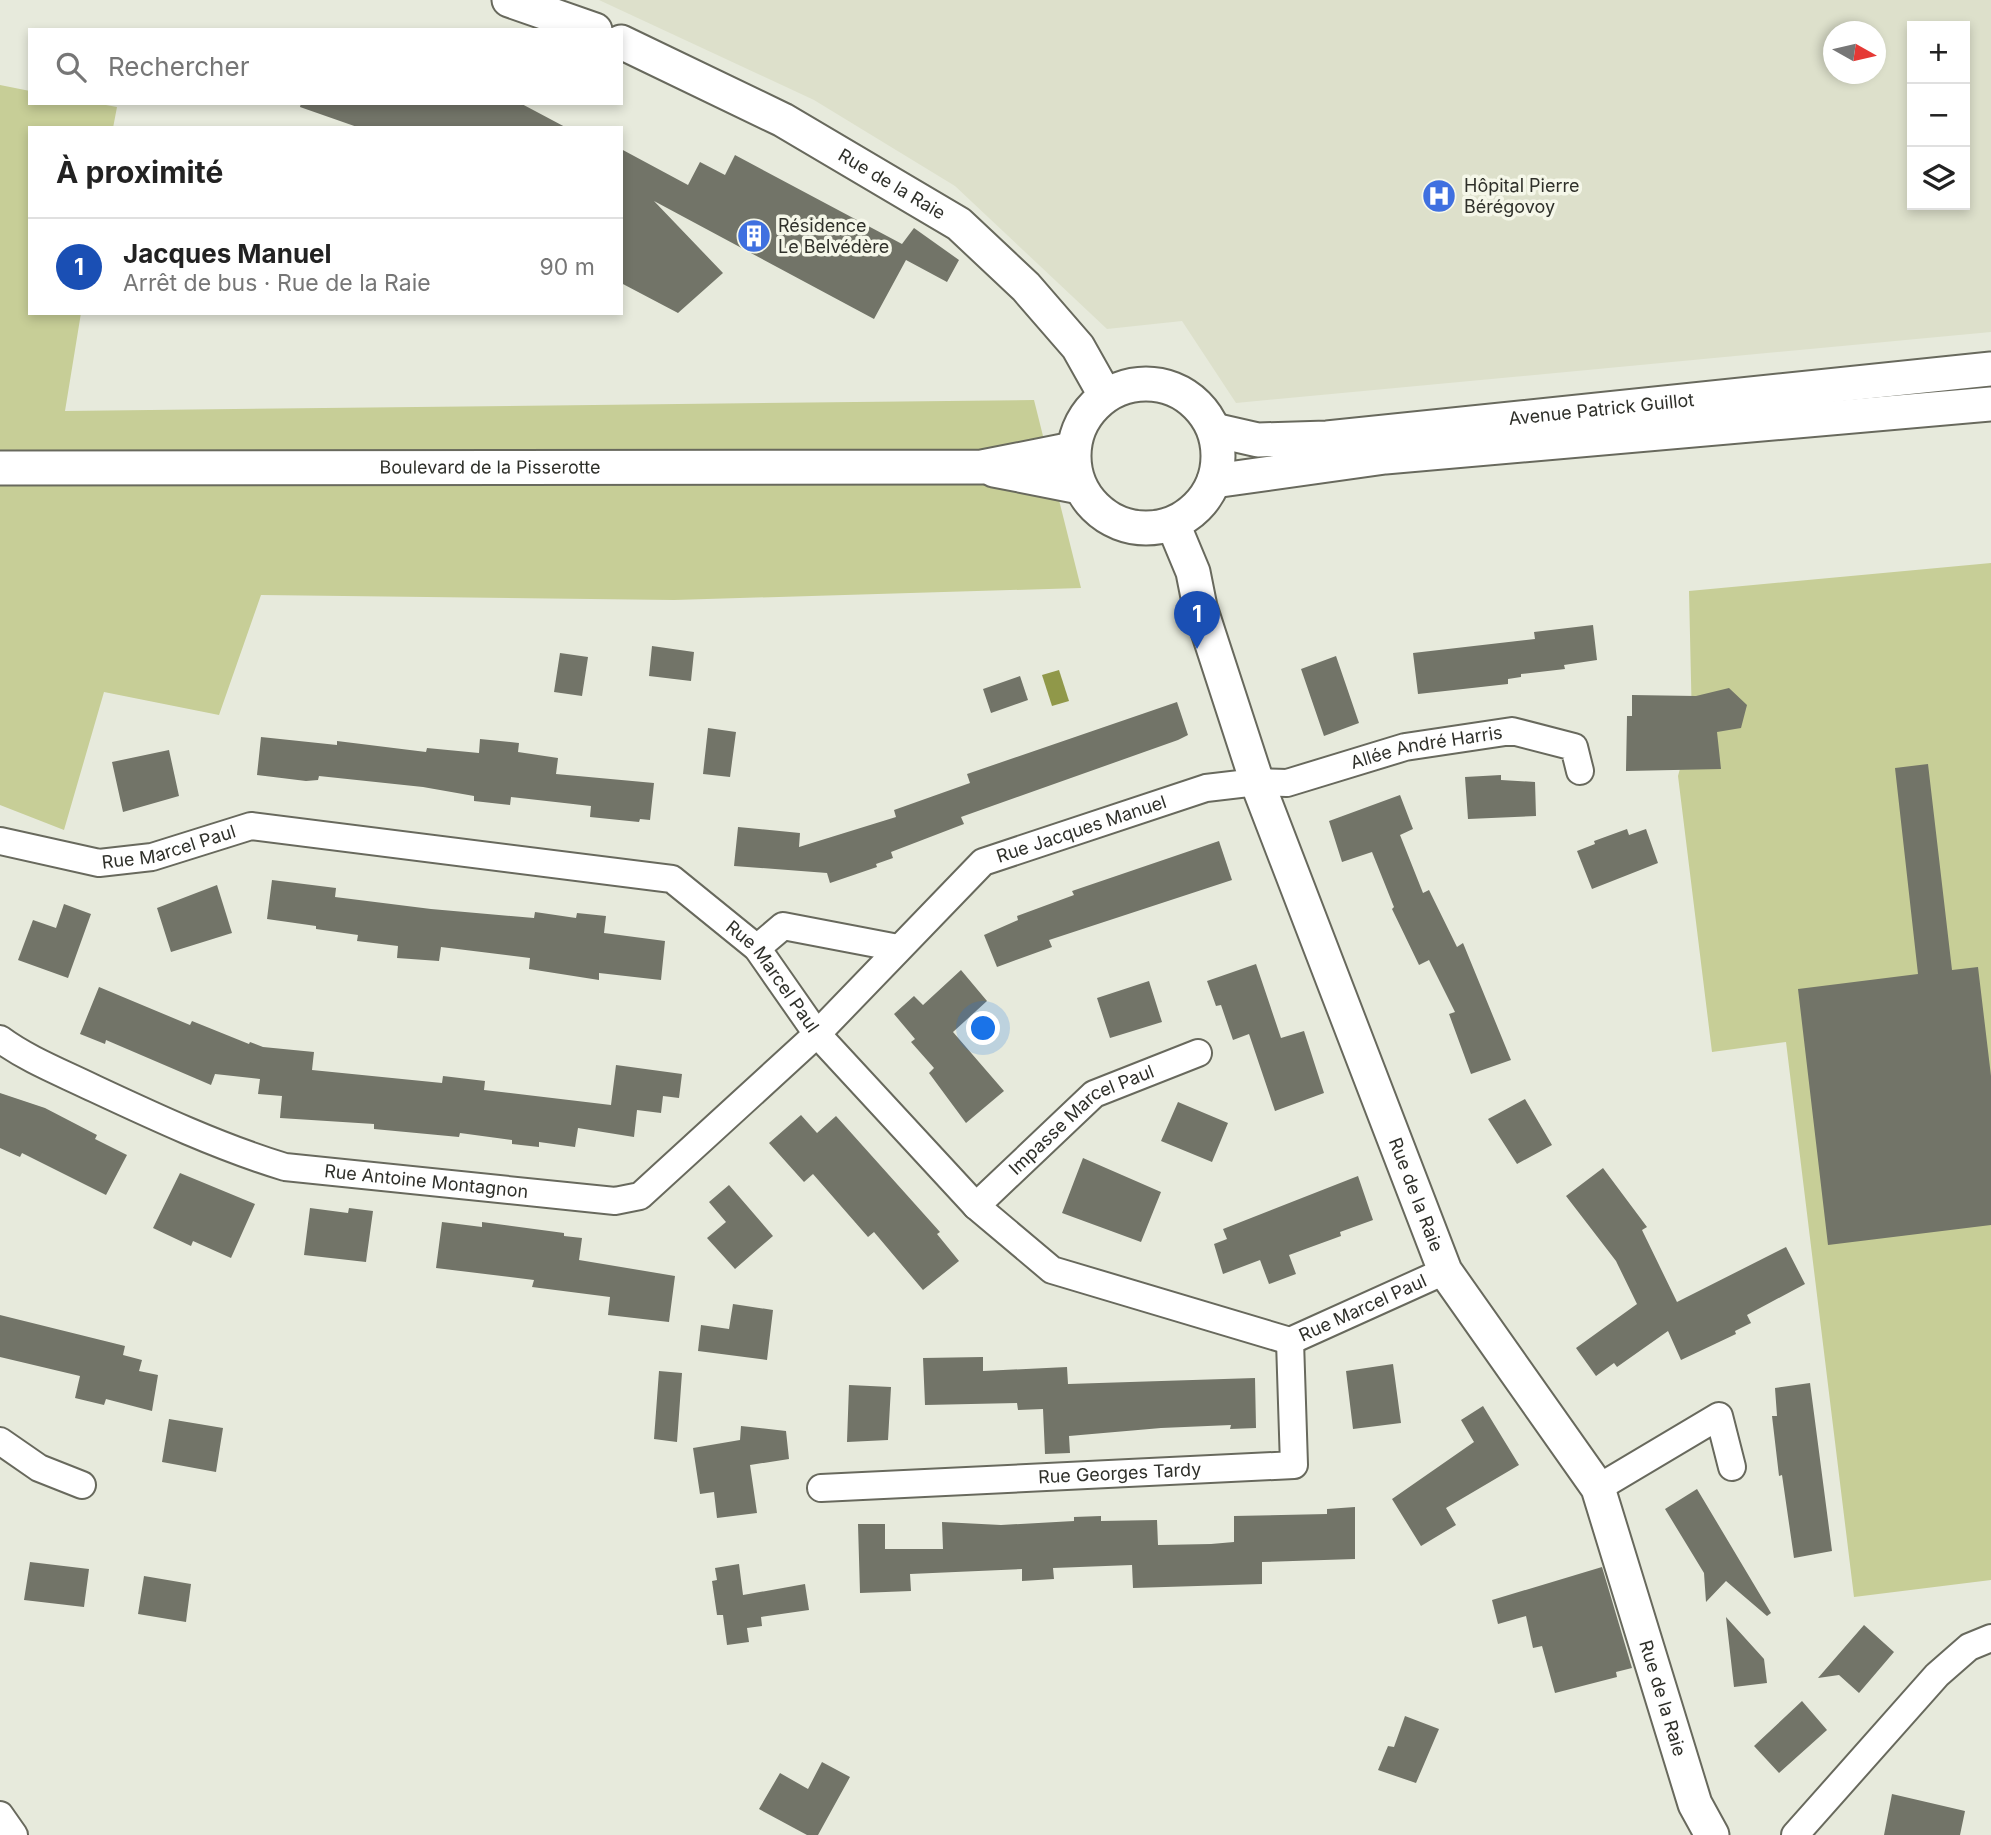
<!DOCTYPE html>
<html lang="fr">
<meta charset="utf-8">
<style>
:root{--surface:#fff;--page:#f2f2f2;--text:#222;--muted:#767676;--line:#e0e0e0;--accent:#db2777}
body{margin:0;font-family:Inter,sans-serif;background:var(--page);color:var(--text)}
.controls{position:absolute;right:21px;top:21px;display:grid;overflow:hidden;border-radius:0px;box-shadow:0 4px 10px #0003}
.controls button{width:63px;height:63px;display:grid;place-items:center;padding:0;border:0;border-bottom:2px solid var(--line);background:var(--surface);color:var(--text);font:35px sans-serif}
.compass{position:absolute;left:1823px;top:21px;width:63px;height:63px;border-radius:50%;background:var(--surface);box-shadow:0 4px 10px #0003;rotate:98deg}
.you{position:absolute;left:984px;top:1029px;width:24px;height:24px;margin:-18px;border:5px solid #fff;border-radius:50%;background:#1a73e8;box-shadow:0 0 0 10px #1a73e833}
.badge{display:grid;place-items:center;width:46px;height:46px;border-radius:50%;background:var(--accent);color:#fff;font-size:23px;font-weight:700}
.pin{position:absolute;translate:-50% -58px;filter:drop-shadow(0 2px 4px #0008)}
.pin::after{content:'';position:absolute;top:37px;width:24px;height:21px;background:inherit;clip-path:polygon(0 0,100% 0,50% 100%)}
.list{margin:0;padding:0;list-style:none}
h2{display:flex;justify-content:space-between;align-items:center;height:91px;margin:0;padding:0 28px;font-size:30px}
h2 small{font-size:23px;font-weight:400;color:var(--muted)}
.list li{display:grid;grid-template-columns:46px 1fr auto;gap:21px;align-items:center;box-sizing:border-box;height:98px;padding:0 28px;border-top:2px solid var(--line)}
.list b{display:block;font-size:26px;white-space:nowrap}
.list p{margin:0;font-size:23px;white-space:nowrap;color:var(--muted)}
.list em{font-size:23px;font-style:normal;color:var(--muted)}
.icon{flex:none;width:38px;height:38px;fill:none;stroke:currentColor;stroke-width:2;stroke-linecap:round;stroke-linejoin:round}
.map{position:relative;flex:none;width:1991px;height:1835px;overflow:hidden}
.search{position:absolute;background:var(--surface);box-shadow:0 4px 10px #0003;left:28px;top:28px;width:595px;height:77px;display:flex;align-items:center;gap:18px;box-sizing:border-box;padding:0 24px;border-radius:0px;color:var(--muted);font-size:26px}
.panel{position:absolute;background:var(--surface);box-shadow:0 4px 10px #0003;left:28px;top:126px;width:595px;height:189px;border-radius:0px}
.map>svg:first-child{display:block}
.built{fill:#dde0cb;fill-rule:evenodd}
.green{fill:#c7ce97}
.water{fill:#909849}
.building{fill:#727468}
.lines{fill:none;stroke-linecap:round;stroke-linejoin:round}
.minor-casing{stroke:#68695d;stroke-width:30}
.tertiary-casing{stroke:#68695d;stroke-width:37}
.minor{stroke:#fff;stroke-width:26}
.tertiary{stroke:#fff;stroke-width:33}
.labels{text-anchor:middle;stroke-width:7;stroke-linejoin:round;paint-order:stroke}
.street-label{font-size:18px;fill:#2f302a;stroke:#f5f7e9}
.poi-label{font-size:18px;fill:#2f302a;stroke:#f5f7e9;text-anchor:start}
</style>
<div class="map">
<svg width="1991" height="1835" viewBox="0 0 1991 1835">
<rect width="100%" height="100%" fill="#e7eadc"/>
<path class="built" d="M599 0H1991V332L1236 403 1182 321 1107 329 955 186 814 100ZM1912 26H1965V205H1912ZM1834 32H1876V74H1834Z"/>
<path class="green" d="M0 85 30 91V103H95L117 107 113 128H30V313H81L65 411 1034 400 1081 588 674 600 261 595 219 715 104 692 64 830 0 805Z
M1991 563V1580L1854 1597 1786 1042 1712 1052 1678 776 1692 724 1689 591Z"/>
<path class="water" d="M1059 670 1069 701 1052 706 1042 675Z"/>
<path class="building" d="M301 103H520L567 128H360L300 107Z
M621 149 688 185 700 162 725 175 735 155 902 244 914 228 959 260 947 282 906 260 874 319 654 201 723 273 678 313 621 283Z
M1593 625 1597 660 1564 665 1565 669 1521 674V677L1508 679V684L1418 694 1413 653 1535 639 1534 632Z
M652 646 694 652 691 681 649 676Z
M560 653 588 657 582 696 554 692Z
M1336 656 1359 723 1324 736 1301 669Z
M1020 676 1028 700 991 713 983 689Z
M1729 688 1747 705 1741 728 1717 732 1721 769 1626 771 1627 716H1632V695L1696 696Z
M1177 702 1188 735 1178 740 961 817 964 824 891 852 893 858 876 864 877 867 830 883 827 873 734 866 738 827 800 833 799 847 896 817 894 810 970 783 967 774Z
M708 728 736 732 730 777 703 774Z
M261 737 337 745V741L426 752 427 748 479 753 480 739 519 743 518 752 558 758 556 774 654 783 650 820 640 819 639 822 590 817 591 806 511 797 510 805 474 801V796L423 787 319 776 318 780 306 781 257 775Z
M169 750 179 796 123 812 112 762Z
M1928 764 1952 970 1978 967 1991 1076V1225L1828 1245 1798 989 1918 974 1895 768Z
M1501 775V780L1535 782 1536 816 1468 819 1465 777Z
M1400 795 1413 829 1400 835 1423 893 1429 890 1457 947 1463 943 1511 1060 1471 1074 1449 1014 1455 1012 1429 960 1419 965 1392 909 1394 907 1372 852 1342 862 1329 821Z
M1627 829 1629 835 1646 829 1658 863 1592 889 1577 851 1595 844 1594 841Z
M1219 841 1232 880 1049 940 1052 947 997 967 984 935 1018 920 1017 916 1074 895 1072 891Z
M272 880 336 888 335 897 431 909 534 918 535 912 576 918 577 913 606 916 604 933 665 941 661 980 599 973V980L529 969 530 958 441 947 439 961 397 958 398 946 357 941 358 935 316 929V926L267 919Z
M217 885 232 933 171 952 157 908Z
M64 904 91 914 68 978 18 960 33 920 56 928Z
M1256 964 1281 1038 1304 1031 1324 1093 1275 1111 1249 1034 1233 1040 1221 1005 1216 1006 1207 981Z
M961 970 987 1001 953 1032 1004 1091 966 1123 929 1073 934 1068 911 1042 915 1039 894 1014 914 996 923 1005Z
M1149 981 1162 1022 1110 1038 1097 998Z
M99 987 190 1025 192 1021 249 1044 250 1042 263 1047 314 1052 312 1070 442 1083 443 1076 485 1081 484 1090 611 1105 616 1065 682 1074 679 1098 663 1096 661 1113 637 1110 634 1137 578 1128 575 1147 539 1142V1147L512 1144V1140L460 1133 459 1137 374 1129V1124L280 1118 282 1096 258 1094 260 1079 215 1074 211 1085 106 1040 105 1044 80 1034Z
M0 1093 45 1108 97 1135 95 1139 127 1155 106 1195 22 1153 20 1157 0 1148Z
M1525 1099 1552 1145 1517 1164 1488 1119Z
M1178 1102 1228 1123 1212 1162 1161 1141Z
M801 1115 817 1133 836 1116 940 1232 937 1234 959 1261 923 1290 874 1232 868 1237 813 1174 804 1182 769 1143Z
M1083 1158 1161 1192 1141 1242 1062 1213Z
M1603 1168 1647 1227 1642 1230 1677 1302 1786 1247 1805 1284 1747 1315 1751 1323 1735 1331 1736 1334 1681 1360 1668 1331 1617 1367 1614 1363 1596 1376 1576 1348 1637 1304 1616 1261 1566 1196Z
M180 1173 255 1204 231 1258 193 1241 191 1246 153 1228Z
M1358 1176 1373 1220 1340 1232 1341 1236 1289 1255 1296 1274 1269 1284 1260 1260 1223 1274 1214 1244 1227 1239 1223 1229Z
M729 1185 773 1236 735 1269 707 1238 726 1222 709 1202Z
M310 1208 348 1213 349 1208 373 1211 366 1262 304 1255Z
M442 1222 482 1227V1222L564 1233V1236L582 1238 579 1260 675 1276 669 1322 608 1315 610 1297 532 1287 534 1280 436 1268Z
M733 1304 773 1310 767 1360 698 1351 701 1325 729 1329Z
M0 1315 125 1346 123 1355 142 1360 139 1371 158 1375 152 1411 106 1399 104 1405 75 1398 80 1376 0 1357Z
M983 1357V1371L1067 1367 1068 1384 1255 1378 1256 1428 1230 1429 1231 1425 1161 1428 1069 1436 1070 1453 1045 1454 1043 1409 1018 1410 1017 1403 925 1405 923 1358Z
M1393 1364 1401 1423 1353 1429 1346 1371Z
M659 1371 682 1373 677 1442 654 1439Z
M1810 1383 1832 1551 1794 1558 1782 1475 1779 1476 1772 1416H1777L1775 1388Z
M849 1385 891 1387 888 1440 847 1442Z
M1483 1406 1519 1465 1446 1508 1456 1525 1421 1546 1392 1499 1474 1442 1461 1420Z
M169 1419 223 1428 216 1472 162 1462Z
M741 1426 786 1431 789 1459 750 1465 757 1513 717 1518 714 1492 700 1494 693 1448 740 1440Z
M1697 1489 1771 1613 1767 1616 1726 1581 1706 1602 1704 1573 1665 1509Z
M1355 1507V1559L1262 1562V1584L1133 1588 1132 1565 1053 1568 1054 1579 1022 1581V1569L910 1574 911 1591 860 1593 858 1524H885V1549H943L942 1522 1001 1525 1074 1521V1517L1101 1516V1521L1157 1520 1158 1545 1211 1544 1234 1542V1516L1327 1514V1509Z
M30 1562 89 1569 84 1607 24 1600Z
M739 1564 743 1595 805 1584 809 1610 761 1617 762 1626 747 1628 749 1642 727 1645 723 1615H717L712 1581 717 1580 715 1568Z
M1602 1567 1632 1668 1616 1672 1617 1677 1555 1693 1542 1646 1533 1648 1526 1616 1498 1624 1492 1600Z
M144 1576 191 1584 186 1622 138 1614Z
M1726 1617 1764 1659 1767 1683 1734 1687Z
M1864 1625 1894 1652 1859 1693 1839 1675 1818 1678Z
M1802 1701 1827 1730 1779 1773 1754 1746Z
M1405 1716 1439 1729 1416 1783 1378 1770 1388 1746 1394 1747Z
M822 1762 850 1777 818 1835H807L759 1809 780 1773 808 1789Z
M1892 1794 1965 1811 1960 1835H1884Z"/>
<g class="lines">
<g class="minor-casing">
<g id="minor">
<path id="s1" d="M0 841 99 863 152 857 251 826 672 879 757 948 817 1034 976 1206 1052 1270 1290 1341 1445 1271"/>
<path d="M757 948 783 926 898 948"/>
<path id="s2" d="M0 1039C27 1059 60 1072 91 1087 153 1116 219 1147 285 1167L615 1201 640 1196 817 1034 983 862 1206 788 1257 782 1287 783 1405 747 1512 731 1574 747 1580 771"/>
<path id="s3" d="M976 1206 1094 1094 1198 1053"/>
<path d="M0 1441 39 1468 82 1485"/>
<path id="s4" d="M821 1488 1294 1465 1290 1341"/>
<path d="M1598 1488 1719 1416 1732 1467"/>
<path d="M0 1815 14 1835"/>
<path d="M1795 1835 1937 1675 1969 1647 1991 1638"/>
</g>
</g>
<g class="tertiary-casing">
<g id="tertiary">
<path d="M509 0 595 30"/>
<path id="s5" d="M621 42 783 120 959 224 1026 287 1078 347 1105 395"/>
<circle cx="1146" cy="456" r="72"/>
<path id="s6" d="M1214 430 1258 440 1327 438 1991 369"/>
<path id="s7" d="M0 468 982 467 1073 449"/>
<path d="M994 470 1080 487"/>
<path d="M1214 481 1385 457 1991 404"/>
<path id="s8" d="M1173 524 1193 572 1200 607 1257 782 1445 1271 1598 1488 1695 1804 1712 1835"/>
</g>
</g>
<use href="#minor" class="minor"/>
<use href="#tertiary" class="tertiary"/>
</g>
<defs>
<g id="hospital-disc" transform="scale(1.75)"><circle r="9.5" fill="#3f70e0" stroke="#f5f7e9"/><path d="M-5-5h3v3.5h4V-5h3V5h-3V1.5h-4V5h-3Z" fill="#fff"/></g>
<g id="building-disc" transform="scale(1.75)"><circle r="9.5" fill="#3f70e0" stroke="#f5f7e9"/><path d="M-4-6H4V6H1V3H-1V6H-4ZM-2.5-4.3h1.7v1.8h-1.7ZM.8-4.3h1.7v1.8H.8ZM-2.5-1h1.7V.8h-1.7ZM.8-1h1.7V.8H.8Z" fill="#fff"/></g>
</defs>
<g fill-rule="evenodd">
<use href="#hospital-disc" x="1439" y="196"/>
<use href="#building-disc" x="754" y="236"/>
</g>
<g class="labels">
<g class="street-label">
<text dy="6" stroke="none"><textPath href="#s5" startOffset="306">Rue de la Raie</textPath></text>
<text dy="6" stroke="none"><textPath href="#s6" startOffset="390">Avenue Patrick Guillot</textPath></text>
<text dy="6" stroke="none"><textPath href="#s7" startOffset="490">Boulevard de la Pisserotte</textPath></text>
<text dy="6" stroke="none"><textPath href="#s2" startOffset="1610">Allée André Harris</textPath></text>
<text dy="6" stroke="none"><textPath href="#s2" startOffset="1253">Rue Jacques Manuel</textPath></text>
<text dy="6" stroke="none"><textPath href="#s1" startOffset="173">Rue Marcel Paul</textPath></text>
<text dy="6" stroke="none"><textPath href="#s1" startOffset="824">Rue Marcel Paul</textPath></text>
<text dy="6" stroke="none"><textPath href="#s3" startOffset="138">Impasse Marcel Paul</textPath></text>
<text dy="6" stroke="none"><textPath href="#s2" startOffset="455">Rue Antoine Montagnon</textPath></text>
<text dy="6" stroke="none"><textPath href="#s8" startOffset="714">Rue de la Raie</textPath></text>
<text dy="6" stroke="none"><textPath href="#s1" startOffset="1559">Rue Marcel Paul</textPath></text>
<text dy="6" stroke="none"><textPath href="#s4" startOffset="299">Rue Georges Tardy</textPath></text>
<text dy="6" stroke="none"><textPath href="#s8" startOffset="1281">Rue de la Raie</textPath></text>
</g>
<g class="poi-label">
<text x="1464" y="192">Hôpital Pierre<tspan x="1464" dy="21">Bérégovoy</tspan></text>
<text x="778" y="232">Résidence<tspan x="778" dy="21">Le Belvédère</tspan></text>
</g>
</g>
</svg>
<div class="controls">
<button>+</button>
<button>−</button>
<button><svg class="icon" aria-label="layers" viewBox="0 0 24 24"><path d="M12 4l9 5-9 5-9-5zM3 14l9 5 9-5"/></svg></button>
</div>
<svg class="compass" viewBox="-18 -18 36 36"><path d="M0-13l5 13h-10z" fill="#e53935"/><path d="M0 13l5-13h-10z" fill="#767676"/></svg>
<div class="you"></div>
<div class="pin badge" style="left:1197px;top:649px;background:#1a4fb4">1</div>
<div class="search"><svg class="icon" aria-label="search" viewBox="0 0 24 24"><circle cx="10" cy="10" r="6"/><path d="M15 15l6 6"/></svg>Rechercher</div>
<section class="panel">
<h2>À proximité<small></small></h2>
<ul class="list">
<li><span class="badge" style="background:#1a4fb4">1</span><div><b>Jacques Manuel</b><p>Arrêt de bus · Rue de la Raie</p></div><em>90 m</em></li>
</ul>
</section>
</div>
